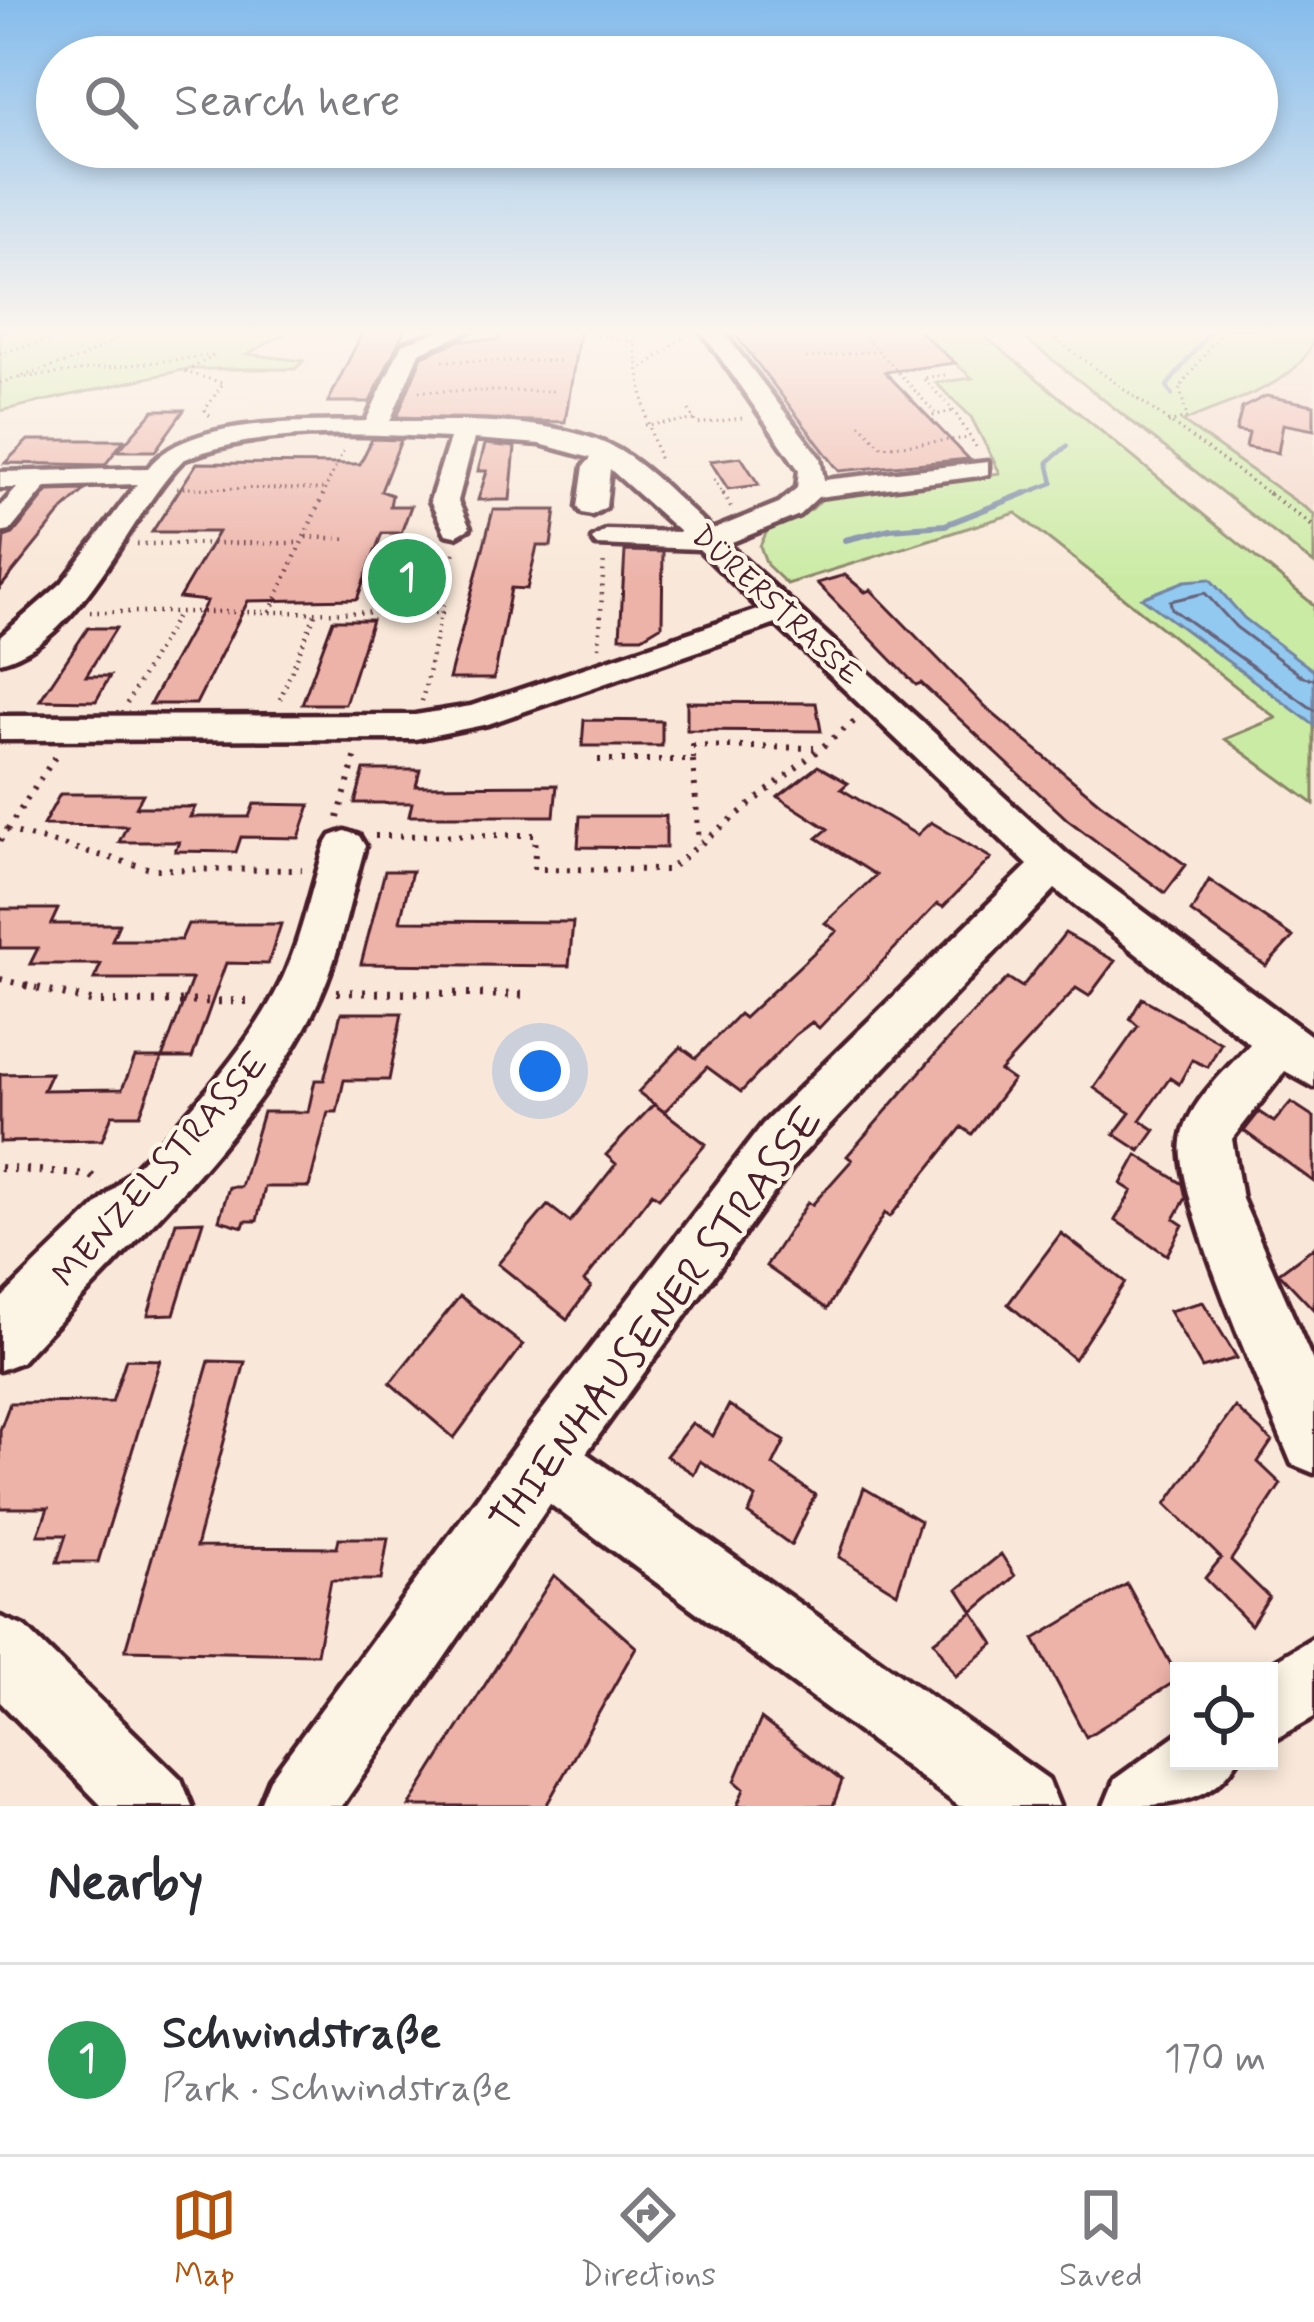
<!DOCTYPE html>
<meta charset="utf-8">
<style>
:root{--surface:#fff;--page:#f7f7f7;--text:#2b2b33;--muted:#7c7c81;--line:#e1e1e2;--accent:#b45309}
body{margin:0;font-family:Mynerve,sans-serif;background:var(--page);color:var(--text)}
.controls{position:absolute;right:36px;bottom:36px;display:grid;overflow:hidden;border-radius:0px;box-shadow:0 6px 18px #0003}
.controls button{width:108px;height:108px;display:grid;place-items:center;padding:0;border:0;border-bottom:3px solid var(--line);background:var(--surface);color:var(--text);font:60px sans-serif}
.you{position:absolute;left:540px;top:1071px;width:42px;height:42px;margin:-30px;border:9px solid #fff;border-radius:50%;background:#1a73e8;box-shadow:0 0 0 18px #1a73e833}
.badge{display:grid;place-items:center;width:78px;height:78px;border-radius:50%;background:var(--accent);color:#fff;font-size:39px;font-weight:700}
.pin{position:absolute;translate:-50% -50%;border:6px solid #fff;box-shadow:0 3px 12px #0006}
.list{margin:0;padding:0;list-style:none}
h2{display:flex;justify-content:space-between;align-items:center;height:156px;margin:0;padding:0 48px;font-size:51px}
h2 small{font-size:39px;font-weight:400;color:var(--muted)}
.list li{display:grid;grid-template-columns:78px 1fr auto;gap:36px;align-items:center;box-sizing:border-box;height:192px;padding:0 48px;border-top:3px solid var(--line)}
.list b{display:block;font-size:45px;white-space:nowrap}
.list p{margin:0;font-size:39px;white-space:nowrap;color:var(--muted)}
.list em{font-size:39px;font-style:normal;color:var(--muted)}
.icon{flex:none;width:66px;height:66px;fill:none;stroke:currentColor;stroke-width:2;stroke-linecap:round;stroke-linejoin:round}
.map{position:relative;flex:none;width:1314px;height:1806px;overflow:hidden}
.search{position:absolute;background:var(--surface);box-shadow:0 6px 18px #0003;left:36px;right:36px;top:36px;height:132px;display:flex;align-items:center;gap:30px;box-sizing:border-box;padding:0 42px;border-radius:66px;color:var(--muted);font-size:45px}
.sheet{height:348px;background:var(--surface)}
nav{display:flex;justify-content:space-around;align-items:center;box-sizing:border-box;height:168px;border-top:3px solid var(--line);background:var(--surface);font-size:33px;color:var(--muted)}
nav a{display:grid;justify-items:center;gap:6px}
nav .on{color:var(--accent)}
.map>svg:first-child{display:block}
.built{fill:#f5d8cb}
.green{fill:#caeba4;stroke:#8a8568;stroke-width:3}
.water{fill:#92c9f1;stroke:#7585a2;stroke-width:3}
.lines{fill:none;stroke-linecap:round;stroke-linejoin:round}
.shore{stroke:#67637a;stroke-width:3}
.stream-far1{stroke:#7585a2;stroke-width:4.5}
.stream{stroke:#7585a2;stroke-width:6}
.building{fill:#edb3a9;stroke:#4a1f2b;stroke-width:3}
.minor-casing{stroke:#4a1f2b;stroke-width:9}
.path-far3{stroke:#4a1f2b;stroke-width:3;stroke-dasharray:1.5 4.5;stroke-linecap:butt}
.path-far2{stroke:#4a1f2b;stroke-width:4.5;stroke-dasharray:1.5 6;stroke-linecap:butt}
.path-far1{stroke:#4a1f2b;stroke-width:6;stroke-dasharray:3 9;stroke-linecap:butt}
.path{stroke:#4a1f2b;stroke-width:8;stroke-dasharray:3 10;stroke-linecap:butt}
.minor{fill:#fcf5e5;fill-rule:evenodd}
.labels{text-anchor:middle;stroke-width:9;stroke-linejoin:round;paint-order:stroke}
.far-street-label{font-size:30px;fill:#4a1f2b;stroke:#fcf5e5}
.street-label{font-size:36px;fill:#4a1f2b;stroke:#fcf5e5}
.near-street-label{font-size:42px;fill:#4a1f2b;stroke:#fcf5e5}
</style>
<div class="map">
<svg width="1314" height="1806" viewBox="0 0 1314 1806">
<rect width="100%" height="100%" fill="#f9e8d9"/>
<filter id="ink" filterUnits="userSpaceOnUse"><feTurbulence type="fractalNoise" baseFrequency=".00833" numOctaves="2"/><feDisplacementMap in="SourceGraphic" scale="24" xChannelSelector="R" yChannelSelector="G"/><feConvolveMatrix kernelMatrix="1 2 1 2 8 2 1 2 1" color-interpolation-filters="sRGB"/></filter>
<g filter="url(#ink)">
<path class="built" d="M1314 339V514L1182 422 1291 373Z"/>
<path class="green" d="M0 329H294L247 354 303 361 295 369H187L0 411Z
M917 329H976L1314 605V804L1225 739 1276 718 1016 513 787 584 767 565 760 546 767 531 812 509 832 489 857 485 862 492 1000 473 971 417 936 383 972 378Z
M1013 329H1314C1314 384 1222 402 1183 422L1314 514V564Z
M385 557H417L414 572H437L430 600 371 601Z"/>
<path class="water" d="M1210 579 1244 618 1314 671V725L1142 598 1185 581Z"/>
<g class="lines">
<path class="shore" d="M1314 679 1303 677 1236 627 1205 593 1170 601 1172 609 1314 710"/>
<path class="stream-far1" d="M0 332 26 329
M1172 395 1167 386 1212 329
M1019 496 1053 483 1048 462 1067 446"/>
<path class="stream" d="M845 540 890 529 945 525 1026 493"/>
</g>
<path class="building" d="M364 329H405L370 402H328Z
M502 329H580L565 422 397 417 422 356 460 340H499Z
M731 329H917L955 363 885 372 969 459 839 471Z
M1266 396 1314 405V430L1283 424 1278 453 1246 447 1249 433 1236 431 1242 408Z
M154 410H184L155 451H118Z
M372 439 401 440 381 491 392 495 390 506H411L401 533H382L357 599 248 601 196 704H150L207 601 179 598 218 532H152L197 463 360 464Z
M28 440H124L105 465 5 463Z
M485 444 515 447 510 500H478L487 471H478Z
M741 457 759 485 728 489 710 461Z
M85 490 64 509 0 588 4 537 13 534 48 491Z
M493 510H556L551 546H537L527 589 511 588 494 679H449Z
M625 551 663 552 662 625 642 637H620Z
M845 575 865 592 871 590 986 708 1100 803 1186 865 1165 893 1068 820 921 683 916 685 817 583Z
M333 620H372L345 704H302Z
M88 628H116L86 676H110L96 701 40 700Z
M687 702 816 703 821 731 687 730Z
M584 720 662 721V746H582Z
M818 766 848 783 841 789 917 835 931 822 991 858 943 907 937 904 819 1028 812 1022 795 1035 741 1092 707 1067 664 1112 638 1092 681 1047 696 1058 739 1014 744 1018 837 931 825 923 876 875 817 838 828 829 778 797Z
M364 770H420L416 786 557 785 554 816H409L412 803H355Z
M60 794H143L136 807H195L190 817H249L254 804 310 805 299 838 241 837 236 852 175 851 179 842H119L127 826 43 825Z
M580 816H666V848L578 847Z
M385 871H412L400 921 573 922 569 966 361 964Z
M1209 880 1293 937 1266 966 1191 912Z
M0 909H58L51 924H119L112 940H181L188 924H281L268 964 226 963 192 1058H162L192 979H94L101 964H30L38 948H0Z
M1065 933 1115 961 1089 996 1076 988 1000 1071 1013 1080 972 1134 962 1127 890 1217 885 1213 827 1309 766 1266 808 1202 812 1205 852 1160 847 1156 959 1027 1008 978 1022 987Z
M1142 998 1221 1043 1208 1067 1192 1060 1179 1084 1170 1078 1140 1120 1155 1130 1140 1151 1114 1134 1130 1113 1094 1088 1138 1026 1130 1019Z
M341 1013H402L389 1080H344L337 1112H328L309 1187H265L257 1221H245L243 1227 219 1220 229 1187H241L263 1112H308L315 1080H324Z
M135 1058H162L140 1115H112L102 1140 0 1142V1074L51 1073 43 1090 122 1089Z
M1291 1102 1314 1117V1182L1244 1131 1259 1112 1274 1122Z
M654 1104 706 1144 659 1198 652 1193 584 1281 591 1287 567 1319 498 1264 548 1205 570 1222 616 1164 606 1155Z
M1137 1155 1183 1184 1186 1198 1174 1219 1183 1225 1167 1255 1115 1220 1132 1191 1121 1184Z
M203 1221 174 1314 148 1315 176 1222Z
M1061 1233 1125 1282 1074 1359 1008 1304Z
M1314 1247V1310L1279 1273Z
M460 1296 523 1345 454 1438 390 1383Z
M1203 1302 1237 1358 1202 1368 1169 1311Z
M126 1359 160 1360 98 1562H57L66 1535H38L48 1508H0V1430L10 1403 112 1402Z
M209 1361 245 1362 196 1547 337 1548 339 1538H388L381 1580H331L317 1654 125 1650Z
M729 1405 785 1441 773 1465 815 1495 791 1545 748 1514 756 1498 700 1461 694 1474 666 1456 692 1423 713 1436Z
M1235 1407 1272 1441 1258 1462 1281 1484 1231 1560 1269 1597 1251 1625 1205 1578 1221 1558 1166 1504Z
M864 1488 920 1521 897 1593 839 1557Z
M1001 1554 1015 1576 973 1612 958 1589Z
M554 1575 636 1647 546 1806H409Z
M1127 1584 1179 1679 1086 1737 1034 1639Z
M973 1612 994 1644 956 1676 934 1641Z
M761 1719 842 1781 833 1806H737L744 1789 735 1781Z"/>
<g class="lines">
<g class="minor-casing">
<path id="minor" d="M445 329H474L419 353 390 421C461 422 556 415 620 451 653 471 683 504 712 530L779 503 797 488 799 470 700 329H721L820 458 824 480 988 462V474L979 476 818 497 799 515 727 544 1067 854 1314 1038V1087L1285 1071 1232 1139 1242 1199 1314 1364V1473L1292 1464C1267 1403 1174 1195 1182 1141 1187 1103 1226 1071 1250 1044L1055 889 799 1158 586 1453 1048 1779 1059 1806H959L550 1504 342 1806H259L270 1779 521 1438 763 1124 1028 865 776 624 488 724 415 739 0 740V716L415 715 471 706 760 609 699 549 596 545 592 539 606 530 680 532 610 469 606 507 592 515 582 513 578 507 584 466 591 458 540 444 474 439 458 501 470 528 456 536 446 534 430 501 450 438C369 434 259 427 183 460 129 513 84 641 0 662V637L62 583 137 484 46 487 10 531 0 533V507L17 488H0V472L148 468C189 416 304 423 366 421L402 344Z
M345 831 359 836 365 846C351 895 341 949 321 995 266 1123 116 1258 21 1362L0 1370V1300C89 1209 215 1104 275 994 299 950 310 893 325 846L331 836Z
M0 1617 25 1627 181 1779 192 1806H102L0 1702Z
M1314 1637V1717L1269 1743V1671H1258Z
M1179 1733V1761H1237C1210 1806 1164 1806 1104 1806L1115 1779Z"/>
</g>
<path class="path-far3" d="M598 329V336L634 341 646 416 660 461
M857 329 879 351
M1041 329 1272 496
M0 353 90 329
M806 358 879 351 935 413
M443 361H560
M643 368 688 334
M898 371 935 366
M185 372 223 383 205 410 210 416
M945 375 923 378 954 411 978 450
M20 378 215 355 185 372
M0 383 81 358 135 329
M419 391H553
M689 410 697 424 743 418
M927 417 954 411
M1168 423 1187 418 1180 388 1223 329
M860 424 882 447 970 438
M645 425 695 420
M714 479 724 496
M177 488 326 489
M322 496 344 449"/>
<path class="path-far2" d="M723 493 732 509
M1268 493 1314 527
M306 537 350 539
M137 544 301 543
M425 572 450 551
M90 612H270L324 493
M270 612 444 613
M377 613 381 601
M599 647 604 558
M280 699 316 612
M422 701 455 550
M127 703 179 612"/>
<path class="path-far1" d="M598 760H693V746L814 748
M693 760 699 844
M338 818 357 751
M7 830 55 757
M375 836 536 835 534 869 668 870 856 720
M0 841 7 830 151 869 302 870
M0 979 37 988"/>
<path class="path" d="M25 985 95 1002 256 1001
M337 992 531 995
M0 1168 89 1175 102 1182"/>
<use href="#minor" class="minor"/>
</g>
</g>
<linearGradient id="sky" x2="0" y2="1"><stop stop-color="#85bcec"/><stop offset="0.57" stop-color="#fcf5ee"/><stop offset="1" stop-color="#fcf5ee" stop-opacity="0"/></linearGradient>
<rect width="1314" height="582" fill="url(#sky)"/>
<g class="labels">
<g class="far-street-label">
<text transform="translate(777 605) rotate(43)" y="10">DÜRERSTRASSE</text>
</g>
<g class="street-label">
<text transform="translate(159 1168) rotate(-48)" y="13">MENZELSTRASSE</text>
</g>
<g class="near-street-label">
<text transform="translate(655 1319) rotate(-53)" y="15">THIENHAUSENER STRASSE</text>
</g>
</g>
</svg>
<div class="controls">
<button><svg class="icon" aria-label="locate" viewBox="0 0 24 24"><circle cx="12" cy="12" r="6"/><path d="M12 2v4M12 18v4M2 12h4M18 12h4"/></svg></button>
</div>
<div class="you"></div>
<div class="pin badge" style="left:407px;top:578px;background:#2e9e5b">1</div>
<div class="search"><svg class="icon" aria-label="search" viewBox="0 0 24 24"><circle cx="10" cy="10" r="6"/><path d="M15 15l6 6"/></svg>Search here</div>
</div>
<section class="sheet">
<h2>Nearby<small></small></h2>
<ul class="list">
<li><span class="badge" style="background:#2e9e5b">1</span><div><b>Schwindstraße</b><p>Park · Schwindstraße</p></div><em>170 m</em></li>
</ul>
</section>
<nav>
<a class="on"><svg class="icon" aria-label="map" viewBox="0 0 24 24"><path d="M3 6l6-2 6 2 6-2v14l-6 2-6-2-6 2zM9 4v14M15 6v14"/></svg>Map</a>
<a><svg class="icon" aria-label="directions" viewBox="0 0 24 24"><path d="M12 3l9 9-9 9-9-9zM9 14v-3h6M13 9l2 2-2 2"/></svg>Directions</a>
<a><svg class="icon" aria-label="saved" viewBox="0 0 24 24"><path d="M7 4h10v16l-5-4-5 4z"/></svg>Saved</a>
</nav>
